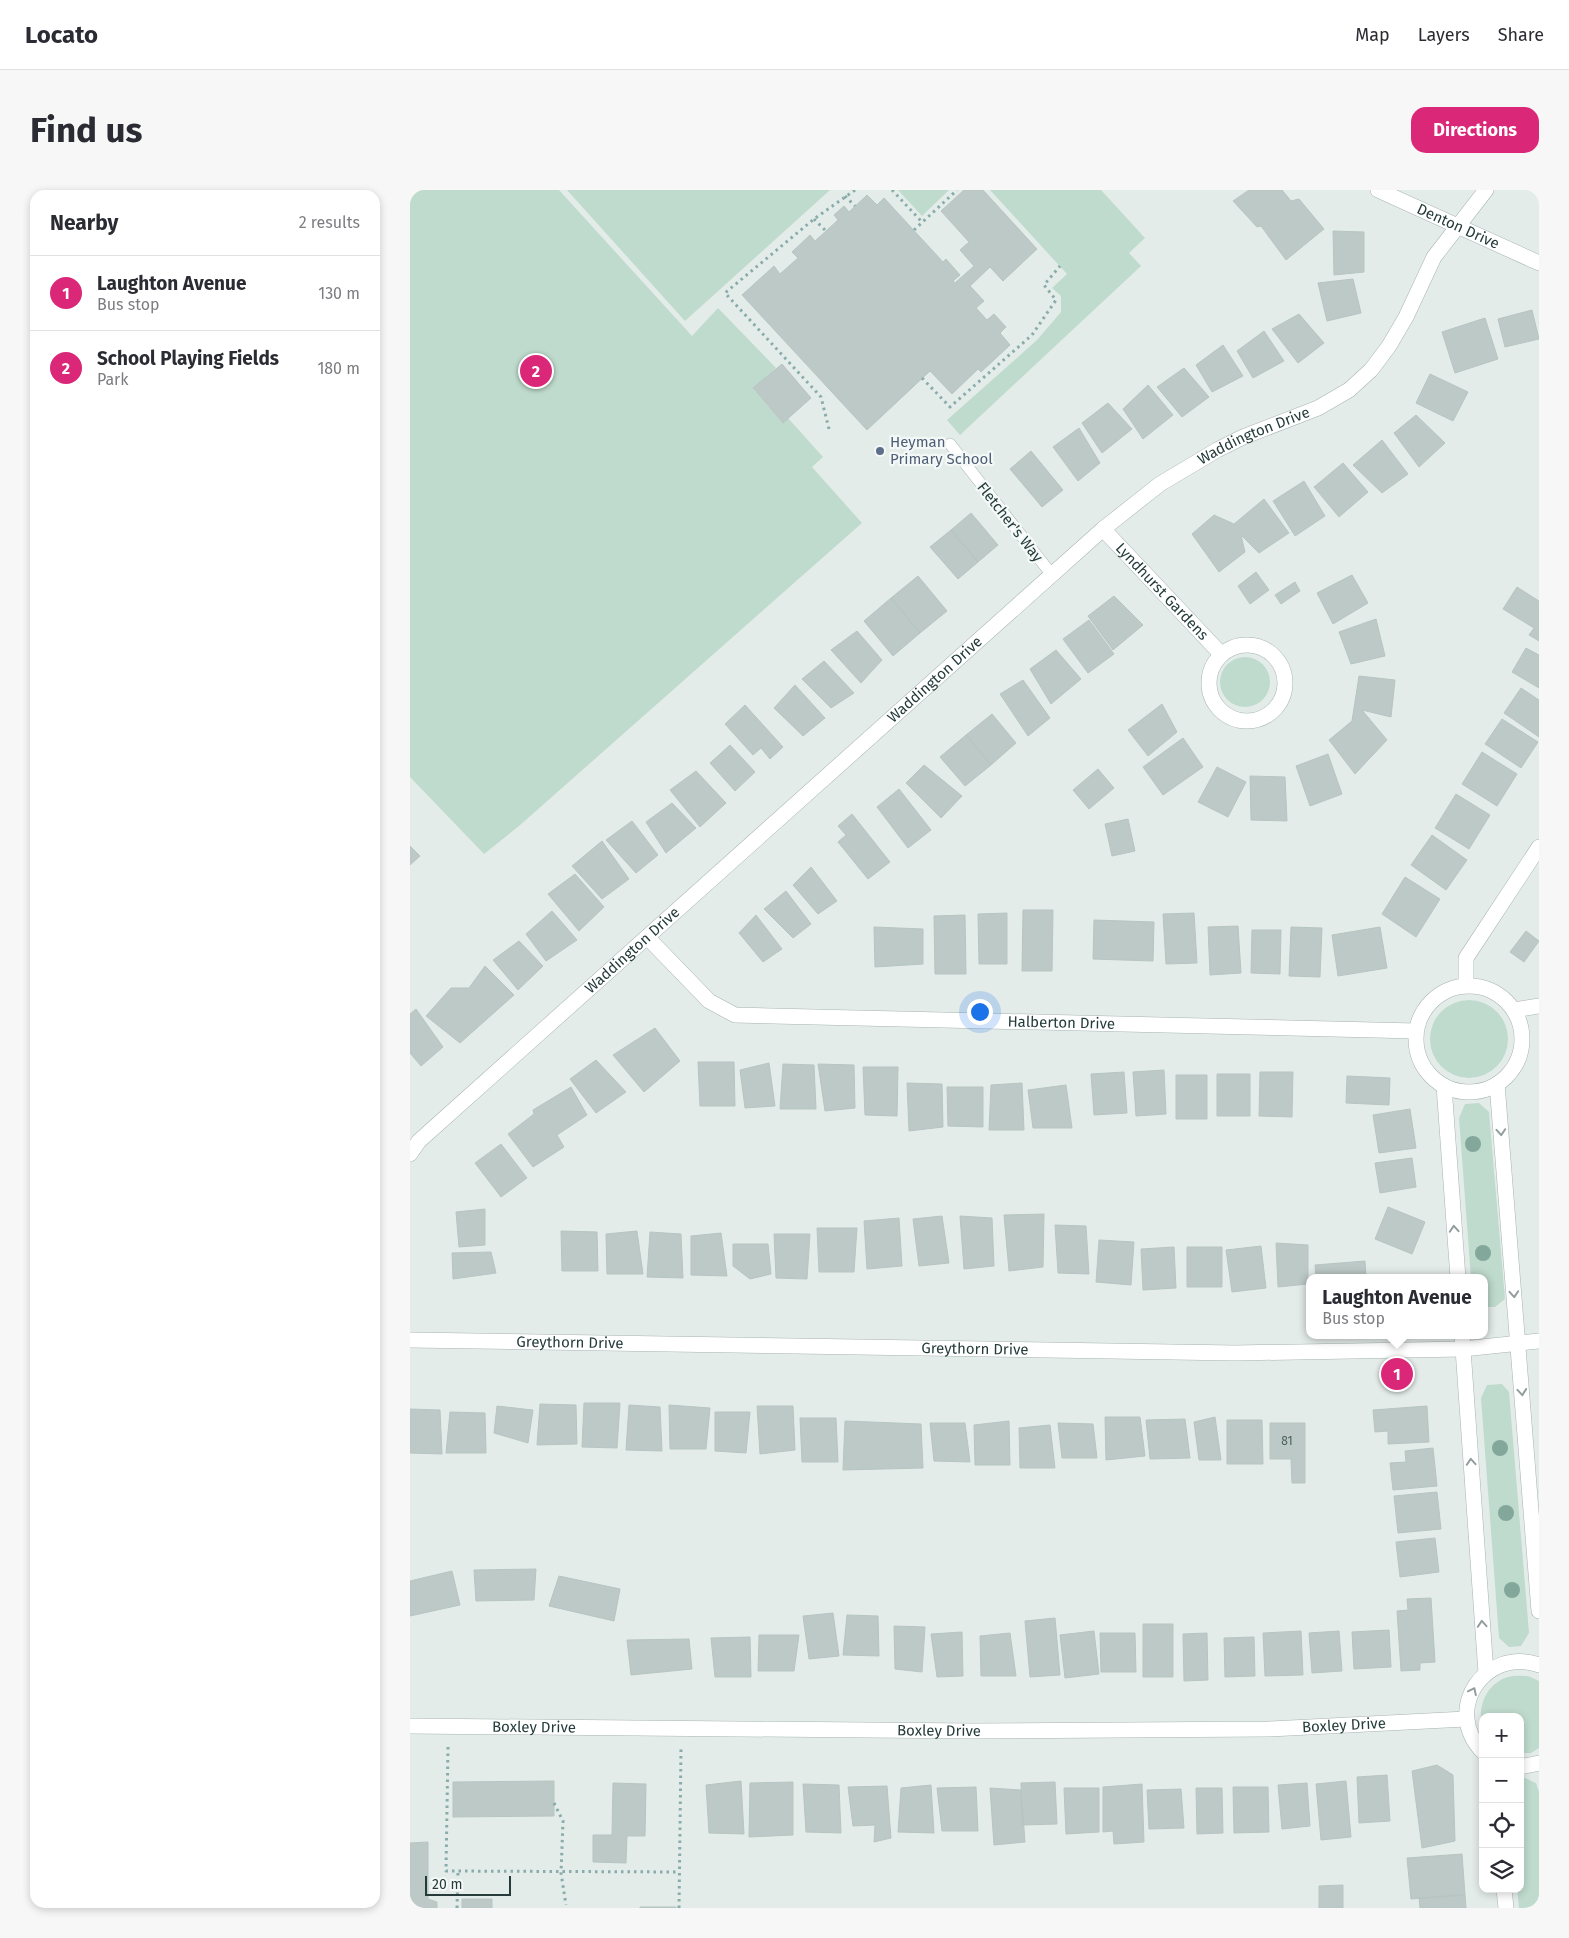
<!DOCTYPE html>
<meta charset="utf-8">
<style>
:root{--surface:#fff;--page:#f7f7f7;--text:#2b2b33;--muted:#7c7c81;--line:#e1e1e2;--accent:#db2777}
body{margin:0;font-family:"Fira Sans",sans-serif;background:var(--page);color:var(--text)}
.controls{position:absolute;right:15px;bottom:15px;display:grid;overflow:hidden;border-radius:10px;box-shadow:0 2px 8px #0003}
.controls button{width:45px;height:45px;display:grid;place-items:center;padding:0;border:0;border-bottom:1px solid var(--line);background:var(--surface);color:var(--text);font:25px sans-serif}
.scale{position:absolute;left:15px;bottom:12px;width:86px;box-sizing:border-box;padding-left:5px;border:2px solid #253c3b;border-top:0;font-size:14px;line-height:18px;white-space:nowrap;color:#253c3b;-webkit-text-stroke:4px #f4f9f7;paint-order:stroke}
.you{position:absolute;left:569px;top:821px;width:18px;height:18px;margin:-12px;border:4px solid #fff;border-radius:50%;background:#1a73e8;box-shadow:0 0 0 8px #1a73e833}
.badge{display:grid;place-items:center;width:32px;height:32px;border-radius:50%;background:var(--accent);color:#fff;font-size:16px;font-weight:700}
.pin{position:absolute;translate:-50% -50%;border:2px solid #fff;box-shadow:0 1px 5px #0006}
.popup{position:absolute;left:896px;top:1084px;width:182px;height:65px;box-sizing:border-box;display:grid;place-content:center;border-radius:10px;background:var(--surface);filter:drop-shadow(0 1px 4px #0005);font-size:16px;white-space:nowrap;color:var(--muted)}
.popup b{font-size:19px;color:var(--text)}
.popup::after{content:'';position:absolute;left:50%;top:100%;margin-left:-10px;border:10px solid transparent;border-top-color:var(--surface)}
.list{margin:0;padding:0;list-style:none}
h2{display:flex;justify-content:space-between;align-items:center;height:65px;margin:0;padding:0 20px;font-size:21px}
h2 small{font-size:16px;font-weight:400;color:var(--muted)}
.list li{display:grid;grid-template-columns:32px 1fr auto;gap:15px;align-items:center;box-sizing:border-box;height:75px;padding:0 20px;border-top:1px solid var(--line)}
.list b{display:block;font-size:19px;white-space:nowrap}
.list p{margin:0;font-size:16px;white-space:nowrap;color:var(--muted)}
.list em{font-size:16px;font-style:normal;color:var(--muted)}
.icon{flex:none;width:28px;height:28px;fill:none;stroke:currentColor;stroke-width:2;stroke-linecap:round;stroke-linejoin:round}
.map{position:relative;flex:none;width:1129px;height:1718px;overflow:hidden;border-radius:15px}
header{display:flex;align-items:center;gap:30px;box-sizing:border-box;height:70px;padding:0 25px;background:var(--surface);border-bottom:1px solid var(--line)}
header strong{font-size:24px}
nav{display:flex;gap:28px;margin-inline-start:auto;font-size:18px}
.intro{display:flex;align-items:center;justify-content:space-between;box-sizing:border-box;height:120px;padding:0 30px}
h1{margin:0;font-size:35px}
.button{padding:12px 22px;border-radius:15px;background:var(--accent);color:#fff;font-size:18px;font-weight:700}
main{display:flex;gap:30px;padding:0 30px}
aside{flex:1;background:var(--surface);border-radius:15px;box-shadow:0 2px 8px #0003}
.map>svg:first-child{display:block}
.green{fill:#bfdbcd}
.building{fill:#bcc9c7;stroke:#b7c5c2}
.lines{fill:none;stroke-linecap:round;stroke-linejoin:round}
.service-casing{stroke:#a7b4b2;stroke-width:12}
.minor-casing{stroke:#a7b4b2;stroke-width:16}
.path{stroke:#88aca9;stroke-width:3;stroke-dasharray:2.5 4;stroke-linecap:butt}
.service{stroke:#fff;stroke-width:11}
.minor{stroke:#fff;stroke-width:15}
.tree{fill:#83a79a}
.oneway{stroke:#929e9d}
.service-dot{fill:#5c6f8a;stroke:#f4f9f7;stroke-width:2}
.labels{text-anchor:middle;stroke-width:4.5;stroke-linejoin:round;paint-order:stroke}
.number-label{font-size:12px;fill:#4b5f5e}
.street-label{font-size:15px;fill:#253c3b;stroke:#f4f9f7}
.service-label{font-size:15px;fill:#4e5e75;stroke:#f4f9f7;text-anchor:start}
</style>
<header>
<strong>Locato</strong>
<nav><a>Map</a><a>Layers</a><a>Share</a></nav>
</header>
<div class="intro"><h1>Find us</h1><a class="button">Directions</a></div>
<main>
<aside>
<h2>Nearby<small>2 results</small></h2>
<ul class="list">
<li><span class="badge">1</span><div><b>Laughton Avenue</b><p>Bus stop</p></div><em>130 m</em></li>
<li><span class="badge">2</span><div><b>School Playing Fields</b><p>Park</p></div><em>180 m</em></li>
</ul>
</aside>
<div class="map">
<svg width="1129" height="1718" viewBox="0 0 1129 1718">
<rect width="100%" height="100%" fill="#e4ecea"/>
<path class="green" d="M0 0H149L282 146 308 118 366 178 343 199 372 232 378 228 413 267 402 277 452 333 109 636 74 664 0 587Z
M157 0H420L275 131Z
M488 0H539L512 26Z
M580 0H691L735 48 719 63 731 76 550 245 537 230 627 150 651 122V106L642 98 657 84Z
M810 492a25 25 0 1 1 50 0a25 25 0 1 1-50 0Z
M1020 849a39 39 0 1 1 78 0a39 39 0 1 1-78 0Z
M1069 913 1079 922 1095 1109 1085 1117H1075L1074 1088H1061L1049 928 1055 914Z
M1092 1194 1099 1202 1119 1443 1111 1456 1099 1457 1089 1448 1071 1208 1077 1195Z
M1118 1486 1129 1491V1558L1121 1563H1110V1527H1073V1539C1066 1519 1076 1493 1098 1487 1104 1485 1112 1486 1118 1486Z
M1113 1587 1126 1593 1129 1602V1718H1109L1107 1699H1110V1589Z"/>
<path class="building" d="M554 0H573L627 59 593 91 580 77 560 96 574 111 566 118 577 130 584 124 596 137 590 143 600 155 571 182 568 179 542 204 520 181 457 240 332 105 364 76 370 84 388 68 382 62 400 45 405 51 428 30 424 25 434 16 439 22 457 5 467 15 474 8 533 72 536 69 550 85 543 91 545 93 564 76 550 60 559 52 531 21Z
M839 0H872L881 11 889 9 914 39 876 70 851 36 847 37 823 11Z
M923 41 954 42V82L924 85Z
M943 89 951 123 917 131 908 93Z
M1122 120 1129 149 1095 157 1088 129Z
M889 124 914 153 888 173 862 139Z
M1075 128 1088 169 1045 183 1032 142Z
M854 141 874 171 843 188 827 161Z
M813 155 833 186 802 202 786 175Z
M372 174 401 208 373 233 343 198Z
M774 178 799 207 772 227 747 197Z
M1020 184 1058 202 1043 231 1006 213Z
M738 195 763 225 733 249 713 219Z
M698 213 722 239 692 263 672 233Z
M1006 225 1035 253 1009 277 984 243Z
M669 238 690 273 668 291 643 257Z
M972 250 998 284 972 303 943 275Z
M621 261 653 300 632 317 600 279Z
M933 273 958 302 929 327 904 297Z
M894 291 915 326 885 346 863 311Z
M854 309 879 343 849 363 831 345 835 362 809 382 782 344 804 325 824 334Z
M561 323 588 355 568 372 541 340Z
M541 340 568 372 548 389 520 357Z
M846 382 859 400 840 414 828 396Z
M942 385 958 413 923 434 907 403Z
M508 386 537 421 510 443 481 408Z
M885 392 890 401 871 414 865 405Z
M1107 397 1129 411V451L1119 445 1124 438 1093 419Z
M704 406 733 435 703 460 678 426Z
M481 408 510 443 483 466 454 431Z
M966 429 975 466 941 474 929 442Z
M679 430 704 464 678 483 653 449Z
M447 441 472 470 451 493 421 460Z
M1116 458 1129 465V498L1102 482Z
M646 460 671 489 641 514 620 479Z
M414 471 444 503 421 518 392 489Z
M949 486 985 490 981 527 952 520 977 550 945 584 919 550 942 531Z
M613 490 640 528 618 546 590 504Z
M385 495 415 528 393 546 364 518Z
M1111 498 1129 510V547L1094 523Z
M752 514 767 542 738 566 718 540Z
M335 515 373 557 360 569 351 558 343 565 315 534Z
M582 524 606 553 581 575 556 545Z
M1092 529 1128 552 1111 578 1075 554Z
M556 545 581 575 555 596 530 567Z
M773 548 793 577 753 605 733 577Z
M320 555 345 582 325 601 300 573Z
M1072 562 1107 584 1087 616 1052 594Z
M918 564 932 604 900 616 886 576Z
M514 575 552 606 531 628 496 593Z
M807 577 836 592 818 627 788 612Z
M688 579 704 598 679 619 663 600Z
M286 581 316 613 290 637 260 600Z
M840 586 875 587 877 631 841 630Z
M489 599 521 640 498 658 467 617Z
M1046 604 1080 625 1059 659 1025 638Z
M262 613 286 638 256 663 236 632Z
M442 624 480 672 458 689 428 652 436 645 428 636Z
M718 629 725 661 702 666 695 634Z
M222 631 248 665 226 683 196 650Z
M1022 645 1057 670 1036 700 1001 675Z
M192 651 219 689 192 709 162 676Z
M0 656 10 666 0 675Z
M401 677 427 711 408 724 383 695Z
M165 684 194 717 169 741 138 704Z
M995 687 1030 709 1006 747 972 724Z
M376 701 401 734 383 748 354 719Z
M613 720H643L642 781H612Z
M142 721 167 750 136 771 116 744Z
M597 723V774H569L568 724Z
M784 723 787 773 756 774 753 724Z
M346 725 372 759 353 772 329 743Z
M555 725 556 784H525L524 726Z
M684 730 744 732 743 771 683 769Z
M828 736 831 783 800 785 798 737Z
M464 737 513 739V774L465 777Z
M881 737 912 738 910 787 879 786Z
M970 737 977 778 928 786 922 745Z
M842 740H871L870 784 841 783Z
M1116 741 1129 751 1114 772 1100 762Z
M109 751 133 776 108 800 83 770Z
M75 776 104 805 50 853 16 826 41 798H59Z
M6 819 33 857 11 876 0 863V824Z
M245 838 270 871 234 902 203 865Z
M186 870 216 902 186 923 160 889Z
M288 872H324L325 916H290Z
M359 873 365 916 335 918 330 880Z
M373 874 404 875 406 919H370Z
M408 874 444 875 445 918 415 921Z
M453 877H488L487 926 455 925Z
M754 880 756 924 726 926 723 882Z
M714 882 717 923 684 925 681 884Z
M850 882H883L882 927 849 926Z
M807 884H840V926H807Z
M766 885H797V929H766Z
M937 886 980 888 979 915 936 913Z
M497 893 532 894 533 937 499 941Z
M612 893 614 940H579L581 895Z
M656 895 662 938H623L618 900Z
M161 897 177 925 147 945 154 957 123 977 98 944 124 924 123 920Z
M537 897H573V937L538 936Z
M1000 919 1006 958 969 963 963 925Z
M91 954 117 988 91 1007 65 973Z
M1002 968 1006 997 970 1003 965 973Z
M978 1017 1015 1032 1002 1064 965 1049Z
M75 1019V1055L49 1057 46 1022Z
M634 1024 633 1077 599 1081 594 1025Z
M532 1026 539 1073 509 1076 503 1029Z
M550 1026 582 1028 584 1076 554 1079Z
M489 1028 492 1076 457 1079 454 1031Z
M645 1035 676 1036 679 1084 648 1083Z
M407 1038H447L444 1082H409Z
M151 1041 187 1042 188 1081H152Z
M227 1041 233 1084H197L196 1044Z
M240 1042 271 1044 273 1088 237 1087Z
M311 1043 317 1086 281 1085V1046Z
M364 1044H400L397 1089 366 1088Z
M689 1050 724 1052 721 1095 686 1092Z
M866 1053 898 1055V1094L868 1097Z
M323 1054H358L361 1084 340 1089 323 1076Z
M851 1056 856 1098 822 1102 816 1060Z
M764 1057 766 1098 733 1100 731 1059Z
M777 1057H812V1097H777Z
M81 1062 86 1083 43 1089 42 1063Z
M955 1071 956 1088H906L905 1075Z
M174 1213H210L207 1258 172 1257Z
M130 1214 166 1215 167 1254 127 1255Z
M219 1215 250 1217 252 1261 216 1260Z
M259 1215 300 1218 296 1259H260Z
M87 1216 123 1220 118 1253 84 1243Z
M347 1216H383L385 1260 350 1264Z
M1017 1216 1019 1252 978 1254V1241L965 1242 963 1220Z
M0 1219 30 1220 32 1264 0 1263Z
M40 1222 75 1223 76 1263H36Z
M305 1222H340L336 1263 305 1261Z
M695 1227H730L735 1266 696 1270Z
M805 1227 811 1270H789L784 1232Z
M390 1228H426L428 1272H392Z
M775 1229 780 1268 740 1269 736 1230Z
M817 1230H852L853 1274H817Z
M435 1231 511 1234 513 1278 433 1280Z
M599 1231 600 1275H565L564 1235Z
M520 1233H555L560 1272 524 1271Z
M648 1233 683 1234 687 1268H652Z
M860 1233H895V1293H882L881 1269H860Z
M640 1235 645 1278H610L609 1238Z
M1023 1258 1027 1296 983 1300 980 1273 996 1272 995 1261Z
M1027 1302 1031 1339 988 1343 984 1306Z
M1025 1348 1029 1382 990 1387 986 1352Z
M126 1379 124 1410 66 1411 64 1380Z
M42 1381 50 1415 0 1426V1391Z
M149 1386 210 1399 204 1431 139 1416Z
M1021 1408 1025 1472 1010 1473V1480L991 1481 987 1421 998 1420 997 1409Z
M423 1423 429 1466 399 1469 393 1426Z
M437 1425 468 1426 469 1466 433 1465Z
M645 1428 650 1485 620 1487 615 1431Z
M733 1434H763V1487H733Z
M484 1436 515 1437 512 1482 485 1479Z
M979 1440 981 1477 944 1479 942 1442Z
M684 1441 689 1484 655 1488 650 1445Z
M891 1441 893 1485 855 1486 853 1443Z
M929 1441 932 1481 902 1483 899 1443Z
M552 1442 553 1486 527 1487 521 1444Z
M600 1443 606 1486H571L570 1446Z
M690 1443H725L726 1482H691Z
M797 1443 798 1490 774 1491 773 1444Z
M349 1445H389L384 1481H348Z
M340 1447 341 1487H305L301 1448Z
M844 1447 845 1486 815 1487 814 1448Z
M279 1449 282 1479 221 1485 217 1450Z
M1027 1575 1043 1585 1045 1651 1012 1658 1002 1581Z
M977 1585 980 1631 949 1633 947 1587Z
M144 1591V1626L43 1627V1592Z
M331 1591 334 1644 299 1643 296 1595Z
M936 1591 941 1647 911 1650 906 1594Z
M383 1592V1645L339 1647 340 1593Z
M645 1592 647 1634 612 1635 611 1593Z
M203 1593 236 1594 235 1646H217L216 1673 183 1672V1645H202Z
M897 1593 900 1636 872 1639 868 1595Z
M393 1594 429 1595 431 1643 396 1642Z
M732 1594 734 1652 704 1654 703 1641 693 1642V1597Z
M521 1595 524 1643 488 1642 491 1598Z
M477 1596 481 1648 464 1652 465 1635 443 1636 438 1597Z
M566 1597 568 1641H532L527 1598Z
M823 1597H858L859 1642 824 1643Z
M580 1598 611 1600 615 1652 584 1655Z
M654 1598H689V1642L656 1644Z
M786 1598H812L813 1643 787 1644Z
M771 1599 774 1638 739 1639 737 1600Z
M18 1652V1709L27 1712V1718H0V1653Z
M1052 1664 1055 1705 1001 1709 997 1668Z
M933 1695V1718H909V1696Z
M1055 1705 1056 1718H1010L1009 1708Z
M52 1709H82V1718H52Z
M230 1717H266V1718H230Z"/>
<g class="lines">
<g class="service-casing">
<path id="service" d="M540 254 642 385"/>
</g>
<g class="minor-casing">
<g id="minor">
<path id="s1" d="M968 0 1129 73"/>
<path id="s2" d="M693 339 811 464"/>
<circle cx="837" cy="493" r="38"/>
<path id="s3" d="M237 747 299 811 325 825 1006 841"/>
<path d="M1056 795V768L1129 657"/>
<circle cx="1059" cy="849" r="53"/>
<path d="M1104 820 1129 816"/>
<path d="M1087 894 1129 1421"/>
<path d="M1034 896 1048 1088"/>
<path id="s4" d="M0 964 9 951 693 339 750 294 807 260 833 247 908 218 939 200 961 180 979 156 996 127 1024 67 1076 0"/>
<path d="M1052 1145 1076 1483"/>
<path id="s5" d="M0 1150 825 1163 1053 1159 1129 1151"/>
<path id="s6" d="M0 1536 564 1541 859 1539 1056 1529"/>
<path d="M1073 1562C1032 1520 1075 1456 1129 1475"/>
<path d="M1110 1577 1129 1573"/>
<path d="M1094 1699 1096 1718"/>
</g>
</g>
<path class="path" d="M482 0 513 33
M435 6 445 16
M404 29 416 41
M504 40 547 0
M512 188 540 217 622 145 646 110 634 95 650 76
M419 239 411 207 315 103 404 29 445 0
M38 1557 36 1681 269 1682
M144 1613 153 1631 151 1683 156 1715
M47 1718 48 1682
M269 1718 271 1559"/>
<use href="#service" class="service"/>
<use href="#minor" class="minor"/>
</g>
<g class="tree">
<circle cx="1063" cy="954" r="8"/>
<circle cx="1073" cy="1063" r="8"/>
<circle cx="1090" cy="1258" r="8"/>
<circle cx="1096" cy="1323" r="8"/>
<circle cx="1102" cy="1400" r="8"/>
</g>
<defs><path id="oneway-chevron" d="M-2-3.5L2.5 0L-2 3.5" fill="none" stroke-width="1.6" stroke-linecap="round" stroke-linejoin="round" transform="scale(1.25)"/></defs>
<g class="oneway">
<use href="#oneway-chevron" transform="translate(1091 942) rotate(86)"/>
<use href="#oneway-chevron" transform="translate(1044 1039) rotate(-94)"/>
<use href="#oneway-chevron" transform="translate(1104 1104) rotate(86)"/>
<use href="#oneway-chevron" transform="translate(1112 1202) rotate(85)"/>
<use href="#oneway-chevron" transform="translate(1061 1272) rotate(-94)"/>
<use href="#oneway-chevron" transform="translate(1072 1434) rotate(-94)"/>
<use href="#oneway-chevron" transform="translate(1063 1501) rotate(-64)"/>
</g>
<circle class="service-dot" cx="470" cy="261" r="5"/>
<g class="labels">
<g class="number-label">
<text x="877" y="1255">81</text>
</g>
<g class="street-label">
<text dy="5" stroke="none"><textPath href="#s1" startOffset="88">Denton Drive</textPath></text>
<text dy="5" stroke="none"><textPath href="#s4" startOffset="1112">Waddington Drive</textPath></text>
<text transform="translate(600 332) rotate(52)" y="5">Fletcher's Way</text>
<text dy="5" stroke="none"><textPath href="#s2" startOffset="86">Lyndhurst Gardens</textPath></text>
<text dy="5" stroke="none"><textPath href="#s4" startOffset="708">Waddington Drive</textPath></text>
<text dy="5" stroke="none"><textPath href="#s4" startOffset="302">Waddington Drive</textPath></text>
<text dy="5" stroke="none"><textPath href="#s3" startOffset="445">Halberton Drive</textPath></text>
<text dy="5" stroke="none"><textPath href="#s5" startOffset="160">Greythorn Drive</textPath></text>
<text dy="5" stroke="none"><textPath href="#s5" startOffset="565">Greythorn Drive</textPath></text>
<text dy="5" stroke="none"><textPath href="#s6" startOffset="934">Boxley Drive</textPath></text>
<text dy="5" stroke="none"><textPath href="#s6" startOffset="124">Boxley Drive</textPath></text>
<text dy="5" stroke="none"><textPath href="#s6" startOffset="529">Boxley Drive</textPath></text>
</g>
<g class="service-label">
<text x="480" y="257">Heyman<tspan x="480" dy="17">Primary School</tspan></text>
</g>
</g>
</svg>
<div class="controls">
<button>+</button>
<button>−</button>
<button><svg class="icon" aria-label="locate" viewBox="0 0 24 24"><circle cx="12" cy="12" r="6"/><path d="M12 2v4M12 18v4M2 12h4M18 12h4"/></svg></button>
<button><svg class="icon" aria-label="layers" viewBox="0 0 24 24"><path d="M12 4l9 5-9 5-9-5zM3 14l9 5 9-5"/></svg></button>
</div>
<div class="scale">20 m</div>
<div class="you"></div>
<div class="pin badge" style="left:987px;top:1184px">1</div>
<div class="popup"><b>Laughton Avenue</b>Bus stop</div>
<div class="pin badge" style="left:126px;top:181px">2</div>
</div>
</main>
